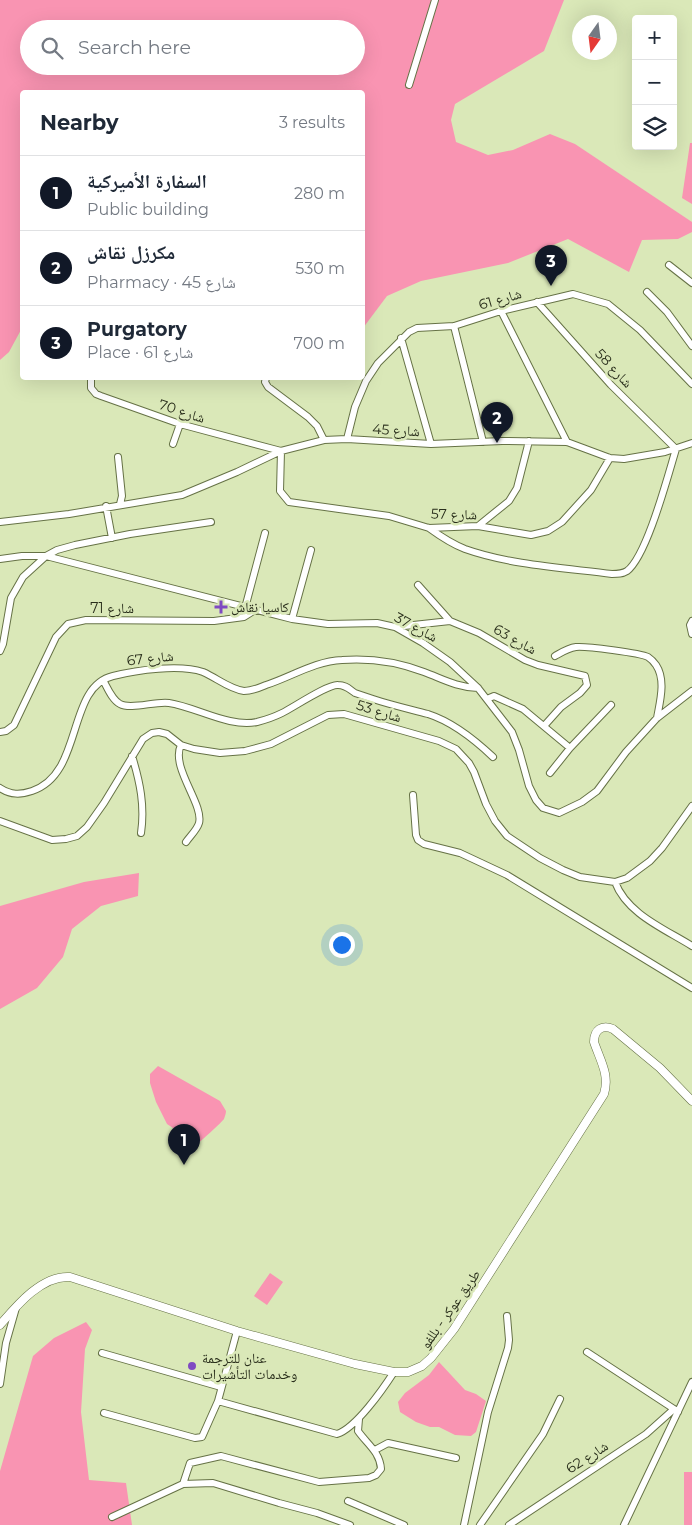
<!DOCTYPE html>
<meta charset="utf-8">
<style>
:root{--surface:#fff;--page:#f2f2f3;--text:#1f2937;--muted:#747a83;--line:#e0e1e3;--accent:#111827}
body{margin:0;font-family:Montserrat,"Noto Naskh Arabic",sans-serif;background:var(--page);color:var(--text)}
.controls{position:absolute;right:15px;top:15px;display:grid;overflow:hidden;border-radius:5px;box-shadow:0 5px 20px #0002}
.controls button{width:45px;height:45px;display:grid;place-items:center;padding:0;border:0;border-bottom:1px solid var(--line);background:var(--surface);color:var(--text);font:25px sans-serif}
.compass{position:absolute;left:572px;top:15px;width:45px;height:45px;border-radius:50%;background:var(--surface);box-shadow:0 5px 20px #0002;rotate:194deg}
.you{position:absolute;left:341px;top:944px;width:18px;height:18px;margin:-12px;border:4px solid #fff;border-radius:50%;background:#1a73e8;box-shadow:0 0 0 8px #1a73e833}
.badge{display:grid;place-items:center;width:32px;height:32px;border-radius:50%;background:var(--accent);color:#fff;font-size:16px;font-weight:700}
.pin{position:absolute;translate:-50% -41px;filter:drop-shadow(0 1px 2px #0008)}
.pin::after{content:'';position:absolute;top:26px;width:18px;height:15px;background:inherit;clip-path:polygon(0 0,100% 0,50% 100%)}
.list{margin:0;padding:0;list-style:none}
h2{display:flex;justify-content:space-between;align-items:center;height:65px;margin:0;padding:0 20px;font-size:21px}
h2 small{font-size:16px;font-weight:400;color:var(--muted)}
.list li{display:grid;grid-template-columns:32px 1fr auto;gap:15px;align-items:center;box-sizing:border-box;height:75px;padding:0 20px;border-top:1px solid var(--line)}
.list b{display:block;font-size:19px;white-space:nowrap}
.list p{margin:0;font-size:16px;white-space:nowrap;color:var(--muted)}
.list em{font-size:16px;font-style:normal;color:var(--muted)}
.icon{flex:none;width:28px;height:28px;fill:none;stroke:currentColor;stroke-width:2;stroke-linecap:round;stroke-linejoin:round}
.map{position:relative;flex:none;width:692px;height:1525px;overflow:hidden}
.search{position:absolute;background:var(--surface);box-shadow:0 5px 20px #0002;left:20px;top:20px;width:345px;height:55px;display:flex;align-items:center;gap:12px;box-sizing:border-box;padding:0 18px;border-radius:28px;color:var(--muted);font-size:19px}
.panel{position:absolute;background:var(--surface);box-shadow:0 5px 20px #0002;left:20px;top:90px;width:345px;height:290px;border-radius:5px}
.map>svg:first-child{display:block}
.green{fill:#f994b2;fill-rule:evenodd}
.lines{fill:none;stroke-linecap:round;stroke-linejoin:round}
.minor-casing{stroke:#667246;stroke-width:8}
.tertiary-casing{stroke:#667246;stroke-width:9}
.minor{stroke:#fff;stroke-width:6}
.tertiary{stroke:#fff;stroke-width:8}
.poi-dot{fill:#7f4ac2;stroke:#dae8b8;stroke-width:2}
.labels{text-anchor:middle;stroke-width:5;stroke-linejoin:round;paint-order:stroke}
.street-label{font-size:14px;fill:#292e1b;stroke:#dae8b8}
.poi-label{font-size:14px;fill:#292e1b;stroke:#dae8b8;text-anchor:start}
</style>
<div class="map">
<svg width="692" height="1525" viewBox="0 0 692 1525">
<rect width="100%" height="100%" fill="#dae8b8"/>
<path class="green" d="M0 0H564L544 51 455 104 451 120 456 142 488 155 513 150 550 134 575 144 692 222V232L678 239 642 240 629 272 568 239 508 263 421 281 387 296 363 328 362 92H22V328L9 352 0 360ZM29 29H356V66H29Z
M690 143H692V204L682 198Z
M139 873 138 896 101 906 72 929 63 957 37 988 0 1009V906L84 882Z
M158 1066 220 1101 226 1111C226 1113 225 1116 224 1119 222 1122 200 1142 197 1144L167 1124 156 1102 150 1083V1074Z
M270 1273 283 1282 267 1305 254 1296Z
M86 1322 92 1330 85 1349 81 1412 89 1480 126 1483 132 1525H0V1471L33 1356 54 1338Z
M439 1362 465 1390 476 1394 486 1401 476 1432 471 1436 455 1435 439 1427H430L416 1422 400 1412 398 1402 405 1393 429 1375Z
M684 1472H692V1525H684Z"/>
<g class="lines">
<g class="minor-casing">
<path id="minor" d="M409 85 435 0
M669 265 692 283
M647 292 667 312 692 346
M501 311 567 442
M454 326 483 442
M401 338 431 444
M91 378V388L96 394 101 396 180 424 281 451 280 491 289 502 389 516 429 528 478 526 531 535 548 531 562 522 591 490 610 458
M266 378 265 382 268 387 308 417 317 426 324 440
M347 439 355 407 366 381 378 363 409 332 417 328 454 326 501 311 573 294 608 304 640 330 692 384
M173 444 180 424
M118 457 122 496 120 504
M106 506 112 538
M0 522 69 514 182 495 237 472 281 451 324 440 347 439 431 444 502 441 567 442 610 458 624 459 665 452 692 443
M478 526 509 501 517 488 529 441
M429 528C440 536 452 544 465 549 510 565 565 568 612 574 618 574 622 574 627 571 647 556 668 475 676 449L611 385 537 302
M0 559 22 556H46L292 619 328 624 377 623 395 627 423 643 450 662 478 688 512 732 519 750 529 786 536 800 543 808 559 813 582 802 597 791 626 752 657 718 692 691
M418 585 450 621
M245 608 265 533
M292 619 311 550
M692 621 690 625 692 634
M395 627 450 621 479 633 525 660 538 665 585 676 587 685 580 693 561 707 544 726
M0 651 3 644 11 598 23 577 46 556 57 550 75 545 130 534 211 522
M555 656C562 652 568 648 576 647 586 646 640 653 648 657 651 659 654 662 656 665 666 680 660 701 657 718
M103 680C107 687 112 700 120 704 131 710 155 701 169 703 196 707 230 728 257 722 265 720 274 717 282 713 294 707 328 684 338 685 346 685 349 689 355 693 361 695 367 697 373 699 391 705 409 709 428 714 453 722 474 739 493 757
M487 699 494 696 523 709 570 748
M0 732 6 731 14 725 56 637 68 624 86 620 214 621 244 617 255 610
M181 745C170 767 204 804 199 823 197 830 190 836 186 842
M132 756C140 782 145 806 141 833
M550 773 570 748 611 705
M0 788C11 795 20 795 32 791 84 774 66 687 113 676 137 670 180 664 203 672 217 678 229 689 244 691 252 691 259 688 266 685 291 677 315 661 342 660 369 658 398 662 424 672 443 679 456 687 478 688
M413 795 416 835 418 840 424 844 460 853 507 875 692 988
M0 821 52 840 66 839 77 836 87 827 104 803 143 739 152 733 159 732 167 734 181 745 194 749 220 753 245 751 271 744 328 715 344 714 439 741 456 749 469 763 474 772 486 804 495 821 507 836 540 858 563 870 580 877 615 882 627 878 650 861 662 848 692 806
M615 882C627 914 665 929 692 946
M587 1352 674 1409
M102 1353 221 1387
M0 1384 6 1343 16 1308
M218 1401 337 1434C356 1428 383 1389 394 1372
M104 1413 195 1438 202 1437 218 1401 237 1331
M375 1450 388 1443 456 1458
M183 1484 190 1463 221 1456 319 1482 369 1478 376 1475 381 1469C380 1452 367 1444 358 1431L359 1419
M348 1501 404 1525
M112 1517 183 1484 213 1483 279 1503 317 1513 350 1525
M464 1525 488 1412 508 1348 509 1340 507 1316
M480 1525 543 1434 560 1399
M509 1525 646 1434 674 1409 678 1412
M624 1525 692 1382"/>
</g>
<g class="tertiary-casing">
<path id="tertiary" d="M0 1325C17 1305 42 1275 70 1277L237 1331 355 1364 394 1372H408L422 1366 431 1358 454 1329 604 1094C610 1075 600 1060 594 1042 594 1030 602 1024 613 1029L660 1068 692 1101"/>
</g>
<use href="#minor" class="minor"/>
<use href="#tertiary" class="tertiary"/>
</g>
<g class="poi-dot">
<path d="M218.5 599.5h5v5h5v5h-5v5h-5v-5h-5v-5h5z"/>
<circle cx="192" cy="1366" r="5"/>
</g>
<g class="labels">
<g class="street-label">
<text transform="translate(500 299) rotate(-16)" y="5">شارع 61</text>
<text transform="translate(614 368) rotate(47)" y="5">شارع 58</text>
<text transform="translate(182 411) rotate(18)" y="5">شارع 70</text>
<text transform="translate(396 430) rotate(3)" y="5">شارع 45</text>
<text transform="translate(454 514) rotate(1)" y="5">شارع 57</text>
<text x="112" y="613">شارع 71</text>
<text transform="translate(416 627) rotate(28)" y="5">شارع 37</text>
<text transform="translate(515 639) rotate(29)" y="5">شارع 63</text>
<text transform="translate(150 658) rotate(-6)" y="5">شارع 67</text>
<text transform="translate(379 711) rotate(17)" y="5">شارع 53</text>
<text transform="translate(450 1309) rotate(-55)" y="5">طريق عوكر - بللفو</text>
<text transform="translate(587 1457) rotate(-33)" y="5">شارع 62</text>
</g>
<g class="poi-label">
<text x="231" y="612">كاسيا نقاش</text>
<text x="202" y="1363">عنان للترجمة<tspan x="202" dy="16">وخدمات التأشيرات</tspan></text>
</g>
</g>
</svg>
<div class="controls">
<button>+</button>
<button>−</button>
<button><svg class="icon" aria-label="layers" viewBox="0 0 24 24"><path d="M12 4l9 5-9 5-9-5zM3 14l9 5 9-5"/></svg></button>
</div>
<svg class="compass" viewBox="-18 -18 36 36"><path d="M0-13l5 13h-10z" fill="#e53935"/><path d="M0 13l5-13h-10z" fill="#747a83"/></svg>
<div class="you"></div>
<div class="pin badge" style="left:184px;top:1165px">1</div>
<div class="pin badge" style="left:497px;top:443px">2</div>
<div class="pin badge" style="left:551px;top:286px">3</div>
<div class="search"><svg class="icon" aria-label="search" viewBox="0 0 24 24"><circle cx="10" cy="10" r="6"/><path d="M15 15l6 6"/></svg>Search here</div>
<section class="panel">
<h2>Nearby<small>3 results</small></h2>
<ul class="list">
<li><span class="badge">1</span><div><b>السفارة الأميركية</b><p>Public building</p></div><em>280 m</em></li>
<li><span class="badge">2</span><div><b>مكرزل نقاش</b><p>Pharmacy · شارع 45</p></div><em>530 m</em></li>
<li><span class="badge">3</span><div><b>Purgatory</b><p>Place · شارع 61</p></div><em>700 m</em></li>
</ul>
</section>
</div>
